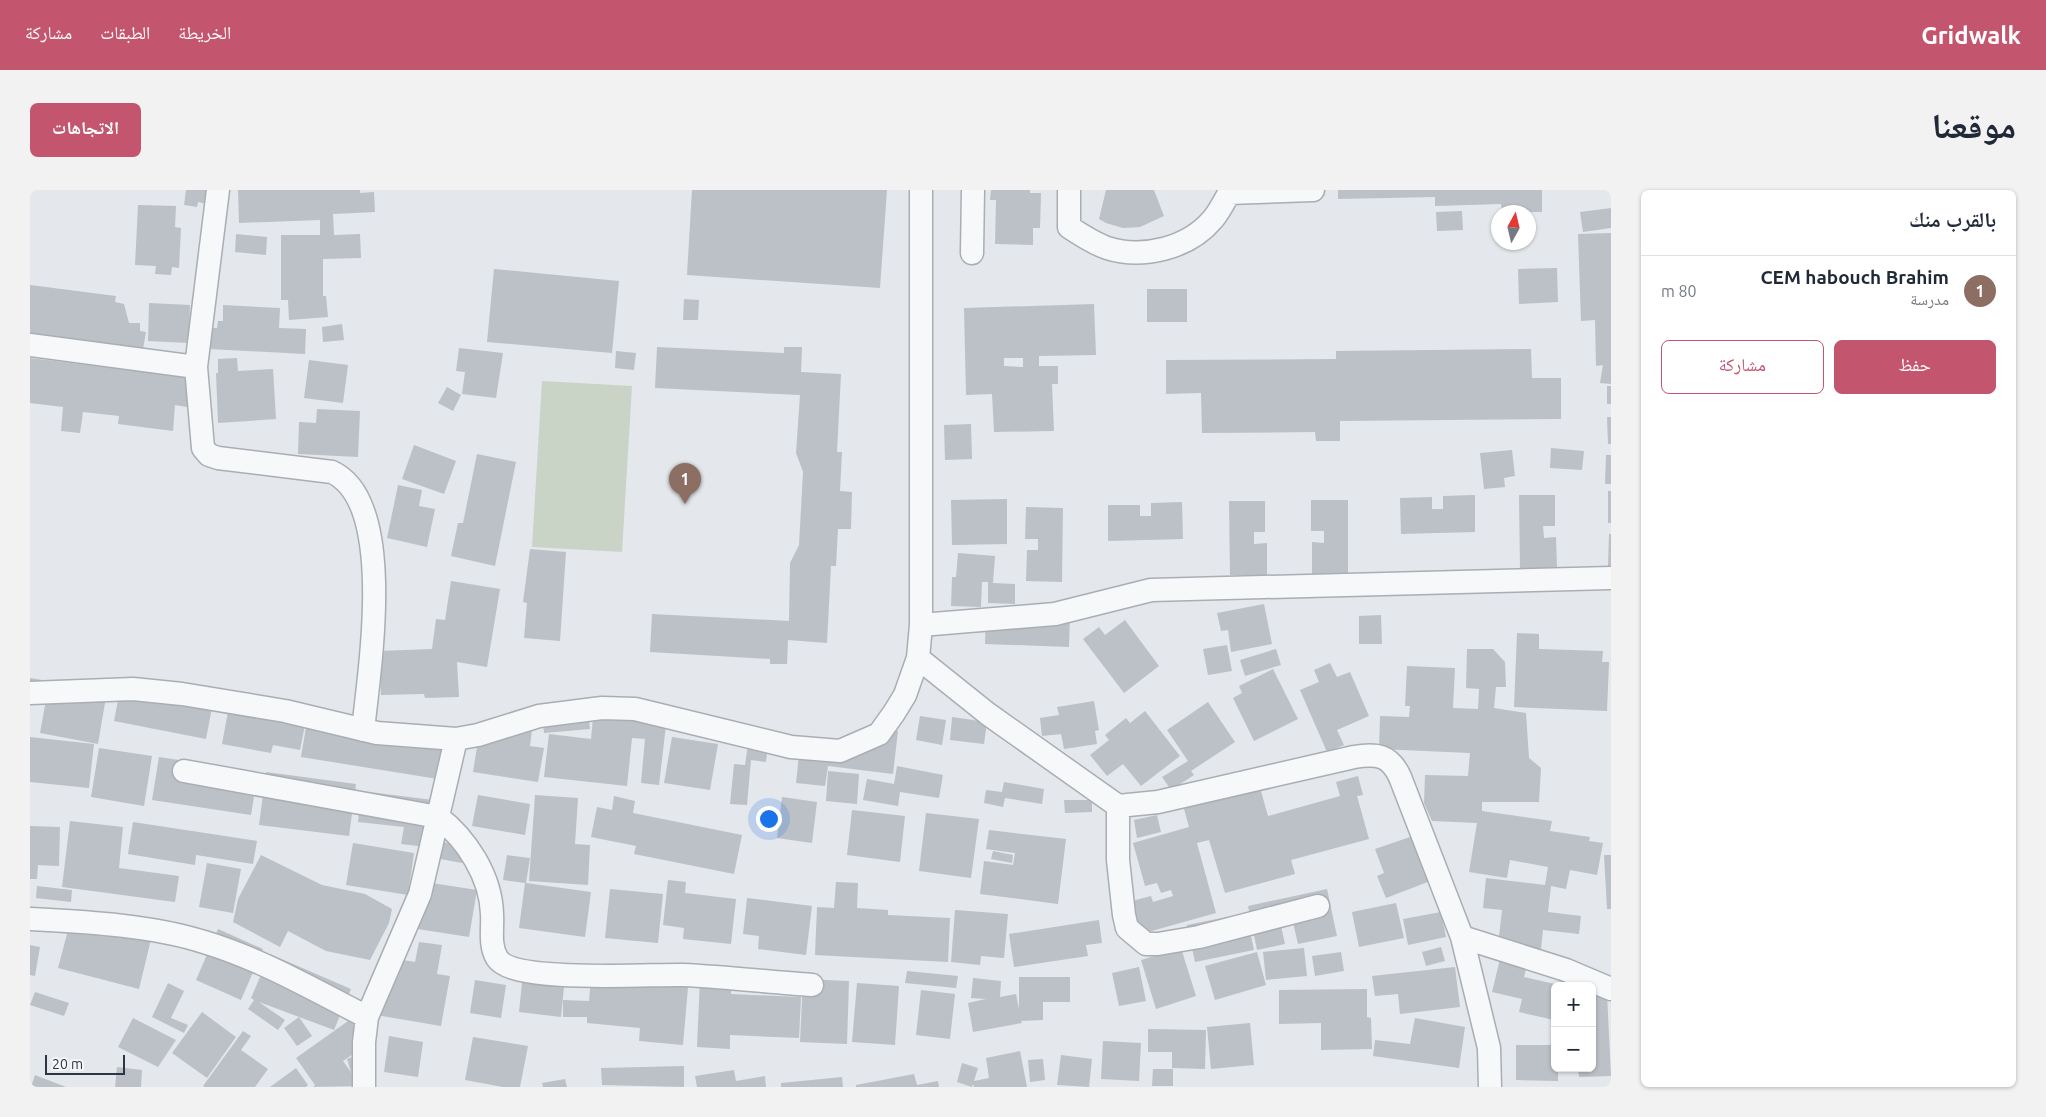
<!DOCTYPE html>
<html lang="ar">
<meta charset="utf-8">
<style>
:root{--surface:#fff;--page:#f2f2f3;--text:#1f2937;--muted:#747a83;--line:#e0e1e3;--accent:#c4556e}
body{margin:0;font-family:Ubuntu,"Noto Naskh Arabic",sans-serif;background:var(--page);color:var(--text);direction:rtl}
.controls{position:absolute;right:15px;bottom:15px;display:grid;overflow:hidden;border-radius:8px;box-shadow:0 1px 4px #0004}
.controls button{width:45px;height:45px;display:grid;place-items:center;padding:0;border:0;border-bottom:1px solid var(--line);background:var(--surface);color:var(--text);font:25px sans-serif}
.compass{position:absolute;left:1461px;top:15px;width:45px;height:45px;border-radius:50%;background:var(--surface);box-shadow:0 1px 4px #0004;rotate:8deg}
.scale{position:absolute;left:15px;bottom:12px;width:80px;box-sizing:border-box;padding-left:5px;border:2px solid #2d3642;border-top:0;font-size:14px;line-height:18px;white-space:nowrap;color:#2d3642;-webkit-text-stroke:4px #f4f6f8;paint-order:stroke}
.you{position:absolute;left:738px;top:628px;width:18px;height:18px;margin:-12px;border:4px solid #fff;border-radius:50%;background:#1a73e8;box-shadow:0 0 0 8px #1a73e833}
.badge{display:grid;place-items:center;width:32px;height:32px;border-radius:50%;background:var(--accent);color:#fff;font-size:16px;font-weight:700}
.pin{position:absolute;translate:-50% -41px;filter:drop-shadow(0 1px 2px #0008)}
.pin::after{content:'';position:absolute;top:26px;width:18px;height:15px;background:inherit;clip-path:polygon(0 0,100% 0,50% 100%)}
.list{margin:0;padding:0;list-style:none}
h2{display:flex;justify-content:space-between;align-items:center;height:65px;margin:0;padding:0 20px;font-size:21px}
h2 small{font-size:16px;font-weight:400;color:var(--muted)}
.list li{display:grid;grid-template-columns:32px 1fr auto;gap:15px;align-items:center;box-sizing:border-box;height:70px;padding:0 20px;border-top:1px solid var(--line)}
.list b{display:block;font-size:19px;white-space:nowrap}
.list p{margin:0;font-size:16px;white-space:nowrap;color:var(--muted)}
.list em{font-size:16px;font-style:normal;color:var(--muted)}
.actions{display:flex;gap:10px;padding:15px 20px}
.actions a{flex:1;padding:11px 0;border:1px solid var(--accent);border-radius:8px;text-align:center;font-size:18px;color:var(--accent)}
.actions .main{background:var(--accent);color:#fff}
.map{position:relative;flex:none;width:1581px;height:897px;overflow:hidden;direction:ltr;border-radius:8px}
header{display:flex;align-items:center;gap:30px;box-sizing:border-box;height:70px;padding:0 25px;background:var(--accent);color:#fff}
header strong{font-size:24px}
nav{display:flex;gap:28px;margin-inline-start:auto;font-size:18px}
.intro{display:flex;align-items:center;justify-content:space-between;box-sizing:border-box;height:120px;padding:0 30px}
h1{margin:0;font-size:35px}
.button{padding:12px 22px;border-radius:8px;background:var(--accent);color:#fff;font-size:18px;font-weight:700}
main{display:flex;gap:30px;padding:0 30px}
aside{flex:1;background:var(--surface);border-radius:8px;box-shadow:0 1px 4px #0004}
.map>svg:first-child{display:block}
.green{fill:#cad4c6}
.building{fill:#bcc1c7;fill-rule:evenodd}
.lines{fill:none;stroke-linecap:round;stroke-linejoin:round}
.street-casing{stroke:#a9aeb5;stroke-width:25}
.street{stroke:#f6f8f9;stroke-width:22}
</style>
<header>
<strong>Gridwalk</strong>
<nav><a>الخريطة</a><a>الطبقات</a><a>مشاركة</a></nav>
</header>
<div class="intro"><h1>موقعنا</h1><a class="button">الاتجاهات</a></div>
<main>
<aside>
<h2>بالقرب منك<small></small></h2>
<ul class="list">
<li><span class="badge" style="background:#8d6e63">1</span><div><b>CEM habouch Brahim</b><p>مدرسة</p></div><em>80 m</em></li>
</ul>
<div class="actions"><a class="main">حفظ</a><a>مشاركة</a></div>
</aside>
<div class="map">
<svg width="1581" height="897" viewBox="0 0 1581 897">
<rect width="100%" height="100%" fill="#e4e7eb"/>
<path class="green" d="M512 191 602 196 592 362 502 357Z"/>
<path class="building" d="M156 0H179L177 14 168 12 167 17 154 15Z
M208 0H330V3L344 2 345 22 303 24 304 45 330 44 331 68 293 69V106H296L298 127 259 130 258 110H251V45H290V30L209 33Z
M662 0H857L850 98 657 85Z
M961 0H1000V3H1011L1010 38H1003V55L965 54 966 10H960Z
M1076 0H1124L1134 26 1110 37 1093 38 1076 33 1069 29Z
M1308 0H1512V22H1472L1471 14 1405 16V7L1308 9Z
M108 15 146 16 145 37 151 38 149 78 142 77 141 85 125 84 126 76 105 75Z
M1581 18V38L1553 42 1550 22Z
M1432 21 1433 40 1407 41 1406 22Z
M1581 43V194L1570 193 1573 175 1566 176 1565 130 1551 131 1548 44Z
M206 44 237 47 236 65 205 62Z
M1527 78 1528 112 1489 114 1488 79Z
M464 79 589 91 582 163 457 152Z
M0 95 86 106 85 112 94 114 99 133H110V141L116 142 113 159 0 145Z
M1117 99H1157V132H1117Z
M654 109 669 110 668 130H653Z
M119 113 160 115 159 153 118 151Z
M1064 114 1066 165 1009 166V176H1028V194H1022L1024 241 964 242 962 204 936 205 934 118ZM974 168H993V177L974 176Z
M193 115 250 118 249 138 276 139 275 164 179 159V138H187L188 131H193Z
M312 134 314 150 293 152 292 137Z
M627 157 754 163V157H772L771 182 811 184 807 262H812L810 301 822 302 821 339H808L806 376H801L797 453 758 450 757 474H740V469L620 462 622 424 759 431 760 373 769 355 773 282 766 263 770 205 625 198Z
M429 158 473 163 466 208 432 204 435 182 426 181Z
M1501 159 1502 188H1531V229L1310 231V251H1286L1285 242 1172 243 1171 203 1136 204V170L1306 169V161Z
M586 161 606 163 604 180 585 178Z
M0 168 160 187 157 217 145 215 143 241 88 234 89 226 53 222 50 243 31 241 33 217 0 213Z
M207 168 208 181 243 179 246 229 188 233 186 183H188V169Z
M279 170 318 175 313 213 274 208Z
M1577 196H1581V214H1577Z
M417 197 431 205 423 221 408 213Z
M287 219 330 221 328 267 268 264 269 232 286 233Z
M1577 227H1581V254H1578Z
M941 234 942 269 915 270 914 235Z
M384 255 426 271 414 304 372 289Z
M1521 258 1554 261 1552 280 1520 278Z
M1482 260 1485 286 1474 288 1475 297 1454 299 1450 263Z
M447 264 486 272 465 376 421 366 428 333H433Z
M1576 265H1581V294H1575Z
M368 295 392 300 389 316 405 319 397 357 357 348Z
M1578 301H1581V333H1578Z
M1445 305V342L1371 344 1370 308 1402 307V319H1413V306Z
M1489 305H1525V336H1513L1514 348 1526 347 1527 379H1490Z
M977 309V354L922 355 921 310Z
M1281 310H1318V384H1282V352L1294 353V341H1281Z
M1199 311H1235V342H1224V354L1237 353V385H1200Z
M1152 312 1153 349 1078 351V315H1110V326H1121V313Z
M996 317 1033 318 1032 392 996 391 997 360H1008V349H995Z
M1579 344H1581V376H1578Z
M500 359 536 362 530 451 494 448 497 413 493 412Z
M928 363 965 366 963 393 985 394V414L958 413V392H952L951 417 921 416 922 387H926Z
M421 391 470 399 457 477 427 472 429 507 395 508 394 504 351 505 349 461 402 459 406 429 415 430Z
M1234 414 1242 454 1201 462 1198 440 1191 441 1187 423Z
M956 422 1040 425 1039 457 955 454Z
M1351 425 1352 454H1329V426Z
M1095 430 1129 476 1094 503 1053 449 1069 437 1075 445Z
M1487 443 1509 444V459L1573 461 1572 472H1579L1577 521 1484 517Z
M1197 455 1202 481 1178 485 1173 459Z
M1246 459 1251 475 1215 486 1210 470Z
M1437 459H1463L1475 472 1476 497H1466L1464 518 1496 523 1499 568 1511 578 1509 612H1452V621L1522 631 1520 641 1560 647 1559 651 1573 653 1567 685 1540 680 1536 699 1521 696 1518 722 1551 726 1549 744 1513 740 1511 759 1468 755 1472 720 1453 718 1456 688 1515 695 1518 677 1480 670 1477 688 1439 682 1447 633 1402 631 1394 613 1395 585 1438 586 1440 563 1349 559 1350 526 1379 527 1380 516H1375L1377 476 1425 478 1423 518 1448 519 1449 499 1436 498Z
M1300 473 1307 487 1320 482 1339 526 1307 540 1314 555 1297 562 1270 500 1289 492 1284 480Z
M1243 479 1268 529 1224 551 1203 508 1212 503 1209 496Z
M0 488 77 501 68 554 10 543 16 510 0 508Z
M91 495 183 512 176 549 84 531Z
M579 511 638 518 629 595 611 593 615 549 602 548 597 596 514 587 519 544 561 549 563 528 577 529Z
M1064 511 1069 540 1065 541 1067 554 1034 559 1031 544 1012 546 1010 528 1029 525 1027 517Z
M557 512 560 539 514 543 511 517Z
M1178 512 1205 552 1161 581 1164 585 1141 600 1132 587 1158 571 1137 540Z
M199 516 276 530 270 560 243 555 241 563 192 554Z
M1115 521 1150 566 1111 596 1093 574 1077 586 1060 565 1079 550 1075 545 1096 528 1100 533Z
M278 525 421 548 414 590 271 567Z
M890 526 916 530 912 555 886 550Z
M922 527 957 532 954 554 920 550Z
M451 532 502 540 500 556 514 558 508 592 443 582Z
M838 537 868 541 863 584 798 576 795 596 766 593 771 547 836 555Z
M0 547 64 554 59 598 0 592Z
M642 547 688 554 680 600 634 593Z
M718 554 738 556 736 572 721 570 717 615 700 614 704 574 715 575Z
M69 558 122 566 114 616 61 607Z
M129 567 228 582 221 625 122 610Z
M867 576 913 585 909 608 870 602 868 616 833 610 837 589 864 594Z
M798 581 829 584 827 614 796 611Z
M236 582 326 594 319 646 229 635Z
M1328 586 1333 605 1327 606 1339 649 1261 670 1265 684 1195 703 1179 650 1167 653 1186 723 1118 742 1107 731 1102 711 1121 706 1123 712 1143 706 1141 700 1131 703 1127 693 1115 696 1103 653 1159 637 1153 615 1229 594 1238 626 1310 606 1306 592Z
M974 592 1014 599 1012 614 975 608 973 617 954 613 956 600 972 602Z
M331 601 403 610 397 657 371 654 374 637 328 632Z
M448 605 500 614 495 645 442 636Z
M505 605 548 608 545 654 560 655 558 695 499 691Z
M584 606 605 611 603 623 712 645 704 684 604 664 606 656 561 647 567 617 582 620Z
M752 607 787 612 782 653 747 648Z
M1034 610H1062V622L1035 623Z
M822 620 875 626 870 672 817 665Z
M896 623 949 629 941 688 889 681Z
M1127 625 1131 642 1107 648 1104 630Z
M40 631 93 637 89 678 149 686 145 712 32 697Z
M103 632 227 651 223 674 166 665 165 675 98 664Z
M0 636 30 637 29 676 8 675 7 689H0Z
M959 640 1036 649 1028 714 950 704 954 671 983 675 985 663 956 659Z
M1386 645 1403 690 1356 708 1347 686 1354 683 1345 659Z
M413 652 435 656 432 673 410 669Z
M323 653 384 663 378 705 316 695Z
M963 661 983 665 982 673 961 669Z
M231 665 292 695 335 704 362 719 359 733 340 770 296 761 258 741 250 757 203 732 208 709Z
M477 665 500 668 496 693 561 702 555 747 489 738 495 693 473 690Z
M1574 665H1581V719H1577Z
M177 673 211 679 203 723 169 717Z
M638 690 656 692 655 703 706 709 701 754 653 749 654 738 633 735Z
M389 691 447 700 439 747 375 737Z
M806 692 828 693 827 718 858 720V725L920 728 918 772 785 765 787 717 804 718Z
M7 696 42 700 41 712 6 708Z
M580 699 633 704 628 753 575 748Z
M1297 699 1307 746 1268 754 1261 724 1249 727 1255 754 1227 760 1218 716Z
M717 708 782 716 776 765 728 759 729 746 713 744Z
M1366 713 1374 748 1329 757 1322 722Z
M925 720 978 724 974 768 951 766 950 775 921 772Z
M1411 722 1416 747 1378 755 1373 729Z
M1216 723 1224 760 1165 772 1157 735Z
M42 725 122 745 109 799 28 778Z
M1069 730 1072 753 1056 755 1058 766 984 777 979 744Z
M188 739 233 759 211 810 166 790Z
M389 752 412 755 407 784 420 786 411 836 346 825 355 767 385 772Z
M0 755 10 757 5 786 0 785Z
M1411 757 1415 771 1396 776 1392 762Z
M1151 758 1166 806 1126 819 1111 770Z
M1274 758 1277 786 1236 790 1233 762Z
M1227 762 1236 795 1185 810 1175 776Z
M1311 762 1314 781 1285 786 1282 766Z
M240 764 321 799 304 840 229 812 255 830 248 840 218 819 224 810 221 808Z
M1470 769 1497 775 1494 787 1529 795 1525 796 1524 830 1489 822 1492 809 1462 802Z
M494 773 536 777 531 827 489 822Z
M562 776 659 786 653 855 609 851 610 838 557 833V827H533V810L559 811Z
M1109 777 1116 811 1089 816 1082 783Z
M1425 777 1430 817 1370 824 1368 804 1345 806 1342 786Z
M877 781 928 786 926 798 875 793Z
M989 787H1040V812H1013V830L991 831 992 833 943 842 938 813 956 809 941 808 943 788 971 791 970 807 986 804 989 819Z
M670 789 702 791 701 804 771 807 769 848 700 845V859L667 857Z
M773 789 819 791 817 854 770 852Z
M445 790 476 795 471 828 440 823Z
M138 793 154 801 141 828 158 835 154 843 122 827Z
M827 793 869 796 865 855 822 852Z
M1337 799V827L1341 828 1342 859 1291 860V833L1249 834V800Z
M891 800 925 804 920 849 886 845Z
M5 802 39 813 34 826 0 815Z
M1577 804 1581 886 1549 887 1548 878H1562V805Z
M172 822 206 847 177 888 142 863Z
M269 827 282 846 267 856 254 838Z
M103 828 146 850 128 877 88 857Z
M1385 828 1435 837 1429 878 1343 866 1345 850 1380 854Z
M321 829 338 854 313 871 331 896 283 897 285 895 266 868Z
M1220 833 1224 875 1181 879 1177 837Z
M1118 839 1176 840 1175 879 1142 878V862H1118Z
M213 841 221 846 211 860 238 879 225 897H175L173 896Z
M359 846 393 852 388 887 354 882Z
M443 847 498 856 490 897H473L435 890Z
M1073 851 1111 853 1109 891 1071 889Z
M1486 855H1525V878H1528V891L1486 890Z
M990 861 997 897H944L943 894 942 897 927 892 932 873 948 878 944 891 959 888 956 868Z
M328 865 332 879 321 882 317 869Z
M1031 865 1062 869 1059 897 1027 895Z
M1013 869 1015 890 1000 892 998 870Z
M654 876V897L572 895 571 878Z
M87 877 112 880 111 897H85Z
M266 878 278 895 276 897H240Z
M1123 879H1143V896H1122Z
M704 880 706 891 735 886 736 897H667L665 886Z
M884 884 887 895 908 891 909 897H826V895Z
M5 885 36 897H1Z
M812 887 813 897H751V893Z
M535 889 537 897H513L512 893Z"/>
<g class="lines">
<g class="street-casing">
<path id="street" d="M188 0 166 177 173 258 179 265 188 268 302 282C367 312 339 481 333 540
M1039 0V37C1051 45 1063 53 1077 58 1112 69 1158 59 1183 29 1189 22 1194 12 1199 3L1283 0
M942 63 943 0
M0 155 166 177
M891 435 1025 424 1121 400 1581 388
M888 468 958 524 1088 616 1128 612 1324 567C1347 563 1360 565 1370 587L1432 747 1459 858 1460 897
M0 503 103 499 152 504 255 521 347 543 426 549 448 545 509 526 572 518 605 519 761 557 810 561 849 544 864 523 875 505 888 468 891 435V0
M154 581 408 627C437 649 461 687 462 724 463 739 459 755 467 768 483 794 621 784 653 785 696 787 739 792 782 795
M1088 616V670L1094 725 1097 738 1116 754H1128L1169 747 1288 716
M0 729C56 732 121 735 174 752 231 769 284 800 337 827
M1432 747 1536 780 1581 799
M334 897V852L337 827 390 704 426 549"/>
</g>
<use href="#street" class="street"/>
</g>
</svg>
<div class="controls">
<button>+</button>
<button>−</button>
</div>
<svg class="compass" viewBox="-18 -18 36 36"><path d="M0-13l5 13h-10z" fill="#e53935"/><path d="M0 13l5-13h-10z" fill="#747a83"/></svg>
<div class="scale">20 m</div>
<div class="you"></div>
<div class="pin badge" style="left:655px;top:314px;background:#8d6e63">1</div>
</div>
</main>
